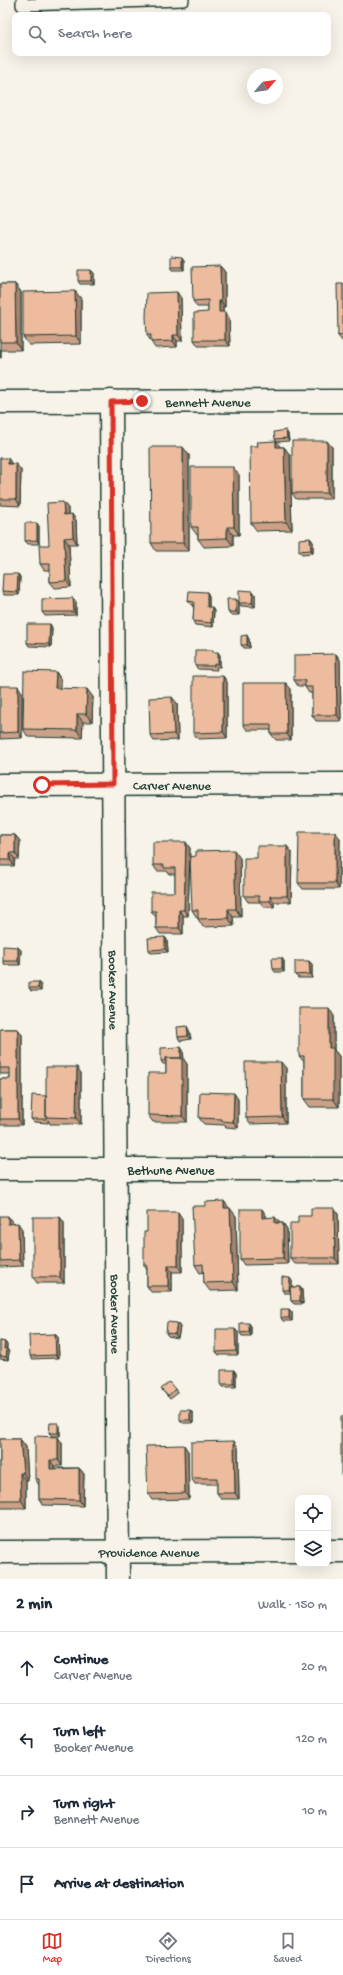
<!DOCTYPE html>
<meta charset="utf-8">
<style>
:root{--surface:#fff;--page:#f2f2f3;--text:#1f2937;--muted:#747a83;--line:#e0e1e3;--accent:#d93025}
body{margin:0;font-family:"Gochi Hand",sans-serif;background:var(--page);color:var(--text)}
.controls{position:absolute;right:12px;bottom:12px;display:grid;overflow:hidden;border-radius:8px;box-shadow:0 4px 16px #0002}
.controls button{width:36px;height:36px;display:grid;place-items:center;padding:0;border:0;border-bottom:1px solid var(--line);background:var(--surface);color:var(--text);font:20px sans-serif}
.compass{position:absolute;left:247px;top:68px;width:36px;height:36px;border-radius:50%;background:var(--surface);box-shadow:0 4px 16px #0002;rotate:61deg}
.stop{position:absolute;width:12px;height:12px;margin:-9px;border:3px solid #d93025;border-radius:50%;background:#fff}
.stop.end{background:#d93025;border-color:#fff;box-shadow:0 1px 4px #0008}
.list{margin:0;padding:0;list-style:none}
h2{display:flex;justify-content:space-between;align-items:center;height:52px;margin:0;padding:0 16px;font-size:17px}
h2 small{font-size:13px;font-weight:400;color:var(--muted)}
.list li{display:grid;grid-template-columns:26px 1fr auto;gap:12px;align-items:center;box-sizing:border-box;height:72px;padding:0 16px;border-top:1px solid var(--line)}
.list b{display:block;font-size:15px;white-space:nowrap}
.list p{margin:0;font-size:13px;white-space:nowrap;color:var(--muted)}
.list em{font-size:13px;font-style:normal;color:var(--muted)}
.icon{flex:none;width:22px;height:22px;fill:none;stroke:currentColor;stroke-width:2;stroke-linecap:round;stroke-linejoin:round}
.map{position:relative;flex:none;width:343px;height:1579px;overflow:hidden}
.search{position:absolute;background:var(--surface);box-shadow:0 4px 16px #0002;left:12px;right:12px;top:12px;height:44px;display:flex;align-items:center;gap:10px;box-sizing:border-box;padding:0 14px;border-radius:8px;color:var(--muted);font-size:15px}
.sheet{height:340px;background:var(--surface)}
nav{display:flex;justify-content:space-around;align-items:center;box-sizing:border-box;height:56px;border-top:1px solid var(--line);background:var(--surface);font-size:11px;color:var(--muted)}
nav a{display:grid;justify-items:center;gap:2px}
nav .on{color:var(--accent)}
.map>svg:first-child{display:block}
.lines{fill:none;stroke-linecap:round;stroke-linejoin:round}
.service-casing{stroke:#1f3d34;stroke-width:14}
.minor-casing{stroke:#1f3d34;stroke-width:25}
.service{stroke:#f7f3e8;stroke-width:11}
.minor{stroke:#f7f3e8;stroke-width:22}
.wall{fill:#cca188;stroke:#1f3d34}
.shaded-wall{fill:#a6836f;stroke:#1f3d34}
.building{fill:#edbb9e;stroke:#1f3d34}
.route{stroke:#d93025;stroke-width:5}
.labels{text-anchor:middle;stroke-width:3;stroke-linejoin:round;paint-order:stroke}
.street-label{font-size:13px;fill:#1f3d34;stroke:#f7f3e8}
</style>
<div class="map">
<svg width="343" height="1579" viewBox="0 0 343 1579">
<rect width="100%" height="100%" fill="#f7f3e8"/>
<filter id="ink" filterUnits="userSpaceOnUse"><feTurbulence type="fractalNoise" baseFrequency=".025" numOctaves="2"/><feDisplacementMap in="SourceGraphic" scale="8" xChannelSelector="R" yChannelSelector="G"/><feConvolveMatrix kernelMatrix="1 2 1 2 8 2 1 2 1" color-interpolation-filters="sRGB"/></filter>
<g filter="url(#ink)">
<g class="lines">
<g class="service-casing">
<path id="service" d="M22 0V5L183 0"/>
</g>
<g class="minor-casing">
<g id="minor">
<path id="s1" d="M111 401 118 1579"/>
<path id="s2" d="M0 402 343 401"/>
<path id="s3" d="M0 785 343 784"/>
<path id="s4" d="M0 1169H343"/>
<path d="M328 1551H343"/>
<path id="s5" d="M0 1552 298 1551"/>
</g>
</g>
<use href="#service" class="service"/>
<use href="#minor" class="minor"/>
</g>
<path class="wall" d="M184 260V270H173L171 267Z
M220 266 225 272V307H223V312H225L229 318 230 346H198L194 340 208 312V307H197L193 301Z
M91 270 94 273V284H80L78 281Z
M0 284H15L21 292V350H1V358H0Z
M343 284V342L338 336Z
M75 291 81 299V344L29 345 23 337Z
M181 298 182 341H177V347L155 348 147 335Z
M288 434 289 441 277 442 275 439Z
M280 447H284L290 455 292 530 257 531 251 523Z
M332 447V499H296L292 493Z
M189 455V551H156L151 543Z
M0 458 12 464 21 470 20 506 0 505Z
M239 475V535H233V546L204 547 198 539V535H197L191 527Z
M68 508V514L76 520 77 544H69L71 587 55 588 50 582V570H44L40 564 49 545Z
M39 526V544H28L25 541Z
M310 538 313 542V553L302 554 299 551Z
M18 574 20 577 19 595H4L2 591Z
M207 592 209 596V607L214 611 213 627 195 625 193 621 194 605H191L188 601Z
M255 594V607L241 606 239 603Z
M73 598 76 602V615L45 616 42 612Z
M239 602V615H230L228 612Z
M50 624 52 628 51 647 29 646 27 643Z
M249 639 250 648H244L241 645Z
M336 654 340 660 341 721H316L312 715V693H309L305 687V686H298L294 680Z
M220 655V667H216L217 670 198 669 195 666Z
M56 672 61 680V688L93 697 92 722H83L82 738 28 737 23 729Z
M223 676 227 682V738L198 739 193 733Z
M0 686 22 692V738L0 739Z
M291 689V740H276L271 734V730H247L243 724Z
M177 703 178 740 154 741 150 735Z
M0 835H15L20 841 19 859H15L14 866H0Z
M340 838 339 889H303L298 883Z
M190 848 188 916H183V934H160L156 928V917L151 911 175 892V874H169L167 871H157L153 865Z
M292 852 291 902H274V907H264L260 902H248L244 896 257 858Z
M240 858 241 917H233L234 926 203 927 198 919V918H197L192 910Z
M165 937 167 940 168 952 151 953 149 950Z
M18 947 21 950 20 965H5L3 961Z
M284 961V972H275L273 969Z
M309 961 312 964V978H298L295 975Z
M39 982 41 986V991H31L29 988Z
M334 1016V1050L339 1056V1107H310L304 1099V1062L299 1056Z
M0 1029H18L22 1035V1125H0V1079H10V1074H0Z
M189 1030 191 1039 180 1041 178 1037Z
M183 1050 184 1060 187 1064V1122H153L148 1115 166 1073V1064H163L161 1061Z
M286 1068V1123L250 1124 246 1118Z
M81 1073V1124H50L48 1120V1123L34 1122 31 1119 46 1096Z
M238 1099V1128L226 1127 224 1125 204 1124 199 1118Z
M228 1208 236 1216 238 1290 210 1291 204 1283V1272L200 1273 195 1265Z
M338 1214 339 1264H295L290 1258 298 1223 311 1216Z
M266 1215V1218L279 1223H283L287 1229 288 1264 244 1265 240 1259Z
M0 1216 12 1222V1224L22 1229 23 1266 0 1267Z
M60 1217 64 1223V1283H37L33 1277Z
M182 1218V1272H172V1292H151L147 1286V1270L144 1265 147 1232Z
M292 1281V1287H300L302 1290 303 1304H294L291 1301V1293H284L282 1290Z
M289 1309 292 1312V1321H283L281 1318Z
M177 1323 180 1327 178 1338 168 1336 166 1333Z
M251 1326V1336H242L240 1333Z
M235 1329 238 1332V1355H219L216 1352Z
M58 1337 59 1358 32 1359 30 1356Z
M0 1341 5 1342 7 1345V1349L9 1352 8 1360 0 1359Z
M236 1373V1387H223L221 1384Z
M161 1389H175L178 1393 170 1399Z
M193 1413V1423H183L180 1420Z
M60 1426V1436H52L49 1433Z
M0 1439H20L26 1447 28 1481H26V1508H0Z
M62 1443V1466H54V1468H79L84 1474 83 1506 43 1505 39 1499V1485L35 1479Z
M238 1447 239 1499H221L217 1493V1484H195L191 1478Z
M188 1451 189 1499 152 1500 148 1494Z"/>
<path class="shaded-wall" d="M182 257 184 260V270L182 267Z
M220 266 225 272V307L221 301Z
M91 270 94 273V284L91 281Z
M15 284 21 292V350L16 342Z
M75 291 81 299V344L76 336Z
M177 292 181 298 182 341 178 335Z
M219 301 223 307V318L219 312Z
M225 312 229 318 230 346 225 340Z
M173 335 177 341V347L173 341Z
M0 349 1 350V358L0 356Z
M286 430 288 434 289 441 287 438Z
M276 441 282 449 276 447Z
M327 441 332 447V499L327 493Z
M183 447 189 455V551L183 543Z
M284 447 290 455 292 530 286 522Z
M8 458 12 464H8Z
M16 464 21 470 20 506 16 499Z
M233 467 239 475V535L234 527Z
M63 502 68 508V521L64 515Z
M72 514 76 520 77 544 73 537Z
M37 523 39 526V544L37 540Z
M227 527 233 535V546L227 538Z
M64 538 69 544 71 587 66 581Z
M310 538 313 542V553L311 550Z
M18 574 20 577 19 595 17 592Z
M253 591 255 594V607L252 603Z
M207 592 209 596V610L207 607Z
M73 598 76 602V615L74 612Z
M236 599 239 602V615L236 612Z
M212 607 214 611 213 627 211 623Z
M50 624 52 628 51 647 49 644Z
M247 635 249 639 250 648 247 645Z
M218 652 220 655V667L218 664Z
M336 654 340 660 341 721 337 715Z
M56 672 61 680 60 696 55 688Z
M223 676 227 682V738L223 732Z
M286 683 291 689V740L287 734Z
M18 686 22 692V738L18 732Z
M87 689 93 697 92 722 86 714Z
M172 697 177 703 178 740 174 734Z
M77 714 83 722 82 738 77 730Z
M335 832 340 838 339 889 335 883Z
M15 835 20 841 19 859 15 853Z
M186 842 190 848 188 916 184 910Z
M287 846 292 852 291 902 287 896Z
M234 850 240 858 241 917 236 909Z
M10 853 15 859 14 866 10 860Z
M270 896 274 902V907L270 901Z
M228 909 233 917 234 926 228 918Z
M179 910 183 916V934L179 928Z
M165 937 167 940 168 952 165 949Z
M18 947 21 950 20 965 18 961Z
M282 958 284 961V972L282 969Z
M309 961 312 964V978L310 974Z
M39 982 41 986V991L38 988Z
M329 1008 334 1016V1050L339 1056V1107L333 1099 329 1048Z
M187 1026 189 1030 191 1039 188 1036Z
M18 1029 22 1035V1125L18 1119Z
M181 1047 183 1050 184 1060 187 1064V1122L182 1116Z
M281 1062 286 1068V1123L282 1117Z
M77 1067 81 1073V1124L76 1118Z
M234 1093 238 1099V1128L233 1122Z
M224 1201 230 1209 224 1208Z
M230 1208 236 1216 238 1290 233 1282Z
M334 1208 338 1214 339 1264 335 1258Z
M262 1209 266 1215 267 1224 262 1218Z
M178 1212 182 1218V1272L178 1266Z
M8 1216 12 1222 13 1230 8 1224Z
M60 1217 64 1223V1283L60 1277Z
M275 1217 280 1223H275Z
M18 1223 22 1229 23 1266 19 1260Z
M283 1223 287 1229 288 1264 283 1258Z
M168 1266 172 1272V1292L168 1286Z
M290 1278 292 1281V1293L289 1290Z
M300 1287 302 1290 303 1304 300 1301Z
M289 1309 292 1312V1321L289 1318Z
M177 1323 180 1327 178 1338 175 1334Z
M249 1323 251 1326V1336L249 1332Z
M235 1329 238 1332V1355L236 1351Z
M55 1334 58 1337 59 1358 56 1355Z
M5 1342 7 1345 6 1352 4 1349Z
M7 1349 9 1352 8 1360 6 1357Z
M234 1370 236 1373V1387L234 1384Z
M190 1410 193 1413V1423L190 1420Z
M58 1423 60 1426V1436L58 1433Z
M58 1437 62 1443V1466L58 1460Z
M20 1439 26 1447 28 1481 23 1473Z
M234 1441 238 1447 239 1499 235 1493Z
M184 1445 188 1451 189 1499 185 1493Z
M50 1460 54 1466V1475L50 1469Z
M79 1468 84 1474 83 1506 79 1500Z
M20 1473 26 1481V1508L21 1500Z"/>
<path class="building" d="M171 256 182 257V267H171Z
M220 266 221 301H219V312H225V340H194V313L208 312V300L193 301 192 267Z
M78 270H91V281H78Z
M0 284H15L16 342H0Z
M337 284H343V335L338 336Z
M75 291 76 336 23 337V292Z
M177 292 178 335H173V341L151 342V335H147L146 317 147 293Z
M286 430 287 438 275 439 274 432Z
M276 441V447H284L286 522 251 523 250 446H258L257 442Z
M292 441H327V493H292Z
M150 447H183V543H151Z
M0 458H8V464H16V499H0Z
M191 467H233L234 527H227V538L198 539V527H191Z
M63 502 64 515 72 514 73 537 64 538 66 581 50 582V564H40L39 545H49L47 503Z
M25 523H37V540L25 541Z
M310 538 311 550 299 551V539Z
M3 574H18L17 592 2 591Z
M239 590 253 591 252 603H239Z
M189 591 207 592V607H212L211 623 193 621 194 602 188 601Z
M73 598 74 612H42V599Z
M227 599H236V612H228Z
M27 624H50L49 644 27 643Z
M247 635V645H241V636Z
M195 650H213V652H218V664H214V666H195Z
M336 654 337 715H312V687H305V680H294V655Z
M24 671 56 672 55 688 87 689 86 714H77V730L23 729Z
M193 676H223V732L193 733Z
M243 683H286L287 734H271V724H243Z
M0 686H18V732L0 733Z
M172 697 174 734 150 735 149 698Z
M299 832H335V883H298Z
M0 835H15V853H10V860H0Z
M153 842H186L184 910H179V928H156V911H151V892H175V868H164V865H153Z
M257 846H287V896H270V901H259V896H244V858H257Z
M234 850 236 909H228V918L198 919V910H192L190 857 196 856V851Z
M165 937V949L149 950 148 938Z
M3 946 18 947V961H3Z
M272 958H282V969H273Z
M295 961H309L310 974 295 975Z
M29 982H39L38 988H29Z
M299 1008H329V1048H333V1099H304V1056H299Z
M187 1026 188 1036 178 1037 177 1027Z
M0 1029H18V1119H0V1079H10V1068H0Z
M181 1047V1058H166V1061H161V1048Z
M166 1058H182V1116L148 1115V1073H166Z
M245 1062H281L282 1117 246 1118Z
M46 1067H77L76 1118 46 1117Z
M200 1092 234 1093 233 1122 222 1121V1119L199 1118Z
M32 1095 46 1096V1119H31Z
M224 1201V1208H230L233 1282 204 1283 203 1264 195 1265 192 1206H205V1202Z
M311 1208H334L335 1258H290V1223H298V1216H311Z
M240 1209H262V1218L275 1217V1223H283V1258L240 1259Z
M147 1212H178V1266H168V1286H147V1265H144V1232H147Z
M0 1216H8V1224L18 1223 19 1260 0 1261Z
M33 1217H60V1277H33Z
M282 1277 290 1278 289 1290H282Z
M290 1287H300V1301H291Z
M281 1309H289V1318H281Z
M167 1322 177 1323 175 1334 166 1333Z
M240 1323H249V1332L240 1333Z
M216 1329H235L236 1351 216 1352Z
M55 1334 56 1355 30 1356 29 1335Z
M0 1341 5 1342 4 1349H7L6 1357 0 1356Z
M221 1370H234V1384H221Z
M169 1382 175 1389 168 1396 161 1389Z
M180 1410H190V1420H180Z
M341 1416H343V1475H341Z
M50 1423H58V1433H49Z
M35 1436 58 1437V1460H50V1469L79 1468V1500L39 1499V1479H35Z
M0 1439H20L23 1473H20L21 1500H0Z
M234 1441 235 1493H217V1478H191V1442Z
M184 1445 185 1493 148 1494 146 1446Z"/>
</g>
<g class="lines" filter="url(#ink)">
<path class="route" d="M42 785 113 784 111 402 142 401"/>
</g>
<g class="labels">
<g class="street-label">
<text dy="5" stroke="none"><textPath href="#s2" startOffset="208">Bennett Avenue</textPath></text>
<text dy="5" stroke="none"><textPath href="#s3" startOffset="172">Carver Avenue</textPath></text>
<text dy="5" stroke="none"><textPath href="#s1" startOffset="589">Booker Avenue</textPath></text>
<text dy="5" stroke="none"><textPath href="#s4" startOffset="171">Bethune Avenue</textPath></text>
<text dy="5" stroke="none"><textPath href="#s1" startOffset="913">Booker Avenue</textPath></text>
<text dy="5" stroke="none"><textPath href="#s5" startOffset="149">Providence Avenue</textPath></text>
</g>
</g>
</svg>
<div class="controls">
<button><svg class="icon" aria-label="locate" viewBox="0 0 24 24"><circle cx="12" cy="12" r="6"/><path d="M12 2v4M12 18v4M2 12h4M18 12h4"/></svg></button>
<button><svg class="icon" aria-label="layers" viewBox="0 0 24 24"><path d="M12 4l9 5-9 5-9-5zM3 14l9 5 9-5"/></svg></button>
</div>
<svg class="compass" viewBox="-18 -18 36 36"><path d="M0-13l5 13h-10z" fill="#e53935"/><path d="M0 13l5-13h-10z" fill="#747a83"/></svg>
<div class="stop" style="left:42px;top:785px"></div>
<div class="stop end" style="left:142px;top:401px"></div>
<div class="search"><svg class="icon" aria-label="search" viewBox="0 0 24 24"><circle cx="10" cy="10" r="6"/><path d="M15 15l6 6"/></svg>Search here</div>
</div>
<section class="sheet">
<h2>2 min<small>Walk · 150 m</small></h2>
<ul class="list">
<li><svg class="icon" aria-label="ahead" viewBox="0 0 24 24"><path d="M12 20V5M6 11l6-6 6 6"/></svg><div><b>Continue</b><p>Carver Avenue</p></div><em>20 m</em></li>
<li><svg class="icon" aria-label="left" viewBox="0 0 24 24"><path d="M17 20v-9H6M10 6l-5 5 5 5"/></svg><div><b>Turn left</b><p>Booker Avenue</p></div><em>120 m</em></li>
<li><svg class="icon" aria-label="right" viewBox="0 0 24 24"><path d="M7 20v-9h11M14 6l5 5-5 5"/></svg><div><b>Turn right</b><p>Bennett Avenue</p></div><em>10 m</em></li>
<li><svg class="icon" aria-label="arrive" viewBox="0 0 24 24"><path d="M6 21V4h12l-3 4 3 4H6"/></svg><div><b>Arrive at destination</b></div></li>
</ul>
</section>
<nav>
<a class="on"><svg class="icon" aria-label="map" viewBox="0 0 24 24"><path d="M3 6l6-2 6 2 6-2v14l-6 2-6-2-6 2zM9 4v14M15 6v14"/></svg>Map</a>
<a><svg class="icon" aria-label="directions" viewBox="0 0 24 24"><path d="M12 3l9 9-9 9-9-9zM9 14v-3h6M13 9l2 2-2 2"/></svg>Directions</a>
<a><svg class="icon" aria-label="saved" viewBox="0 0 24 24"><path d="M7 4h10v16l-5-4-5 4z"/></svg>Saved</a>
</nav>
